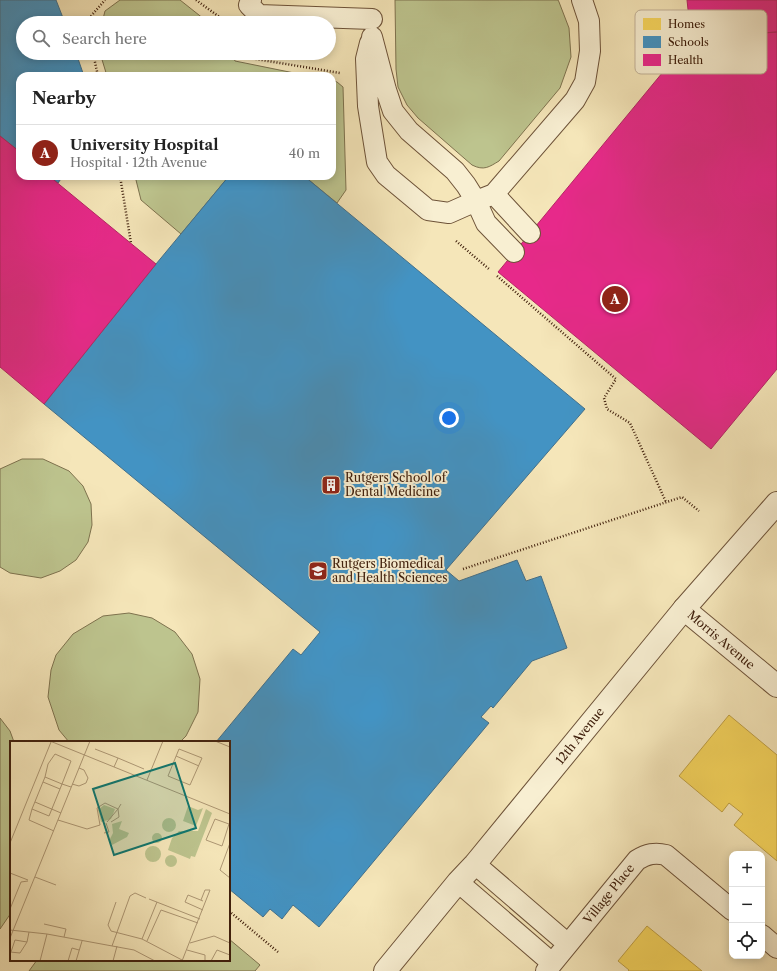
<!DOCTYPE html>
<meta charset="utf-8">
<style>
:root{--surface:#fff;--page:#f2f2f2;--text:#222;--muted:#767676;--line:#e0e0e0;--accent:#8f2418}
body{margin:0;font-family:"Libre Caslon Text",serif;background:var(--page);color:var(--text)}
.controls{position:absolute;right:12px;bottom:12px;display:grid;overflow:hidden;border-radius:8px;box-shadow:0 2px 10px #0003}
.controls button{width:36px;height:36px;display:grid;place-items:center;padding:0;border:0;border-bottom:1px solid var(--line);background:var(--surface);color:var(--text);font:20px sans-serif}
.you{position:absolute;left:449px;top:418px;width:14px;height:14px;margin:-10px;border:3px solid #fff;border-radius:50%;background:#1a73e8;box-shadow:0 0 0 6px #1a73e833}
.badge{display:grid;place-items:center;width:26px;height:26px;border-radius:50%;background:var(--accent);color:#fff;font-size:13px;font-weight:700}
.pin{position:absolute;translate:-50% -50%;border:2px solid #fff;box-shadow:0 1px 4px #0006}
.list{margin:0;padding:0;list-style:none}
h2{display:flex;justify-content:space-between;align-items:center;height:52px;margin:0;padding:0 16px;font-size:17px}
h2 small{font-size:13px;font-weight:400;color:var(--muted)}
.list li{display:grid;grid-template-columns:26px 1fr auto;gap:12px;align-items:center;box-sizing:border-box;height:56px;padding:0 16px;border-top:1px solid var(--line)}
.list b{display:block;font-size:15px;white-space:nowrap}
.list p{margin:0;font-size:13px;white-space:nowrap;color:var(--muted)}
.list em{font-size:13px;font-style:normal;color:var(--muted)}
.icon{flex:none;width:22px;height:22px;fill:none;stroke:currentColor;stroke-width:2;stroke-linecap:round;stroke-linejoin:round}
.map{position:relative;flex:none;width:777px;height:971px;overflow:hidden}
.search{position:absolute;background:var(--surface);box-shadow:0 2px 10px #0003;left:16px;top:16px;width:320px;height:44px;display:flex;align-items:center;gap:10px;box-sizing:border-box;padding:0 14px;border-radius:22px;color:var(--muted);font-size:15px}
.panel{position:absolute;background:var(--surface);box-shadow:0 2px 10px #0003;left:16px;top:72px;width:320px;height:108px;border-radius:12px}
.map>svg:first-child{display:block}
.green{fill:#bdc48e;stroke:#7e724e}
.homes{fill:#f6d55c;stroke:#bf9f44}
.schools{fill:#4393c3;stroke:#42708c}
.health{fill:#e7298a;stroke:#b52664}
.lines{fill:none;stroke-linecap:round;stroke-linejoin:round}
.service-casing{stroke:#6d5238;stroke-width:22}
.minor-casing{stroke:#6d5238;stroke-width:24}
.tertiary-casing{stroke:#6d5238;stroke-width:24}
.path{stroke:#40200d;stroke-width:2.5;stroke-dasharray:1 2;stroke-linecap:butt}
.service{stroke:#f8efd2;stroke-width:20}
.minor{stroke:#f8efd2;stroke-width:22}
.tertiary{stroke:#f8efd2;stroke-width:22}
.labels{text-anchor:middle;stroke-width:4;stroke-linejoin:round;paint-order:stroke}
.poi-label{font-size:12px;fill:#40200d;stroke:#f8efd2;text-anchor:start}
.street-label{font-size:12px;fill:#40200d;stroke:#f8efd2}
.inset-road{fill:none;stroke:#ad9774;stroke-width:1}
.view{fill:#0f766e;fill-opacity:0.15;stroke:#0f766e;stroke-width:2}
.inset-edge{fill:none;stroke:#40200d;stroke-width:2}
.key{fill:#f8efd2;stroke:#c1b197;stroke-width:1}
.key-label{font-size:11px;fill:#40200d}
</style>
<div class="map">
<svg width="777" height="971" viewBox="0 0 777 971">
<rect width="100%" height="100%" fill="#f5e6b9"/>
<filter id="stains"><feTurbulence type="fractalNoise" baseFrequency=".005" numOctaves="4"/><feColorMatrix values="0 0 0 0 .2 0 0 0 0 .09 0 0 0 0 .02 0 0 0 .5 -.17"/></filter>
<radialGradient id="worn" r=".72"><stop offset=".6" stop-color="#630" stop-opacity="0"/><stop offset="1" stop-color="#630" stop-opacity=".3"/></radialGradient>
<path class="green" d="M120 0H180L209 23H102L105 11Z
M395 0H558L559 2 569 28 571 57 560 88 499 161C489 167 484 171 472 165L418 118 407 105 398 87 396 69Z
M100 53H231L235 61 309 76H107Z
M332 80 337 82 343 87 346 190 337 203 304 176H332Z
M135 176H229L181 234 141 200Z
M22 459H43L69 471 83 486 91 504 92 525 88 542 76 560 60 571 41 578 10 573 0 567V469Z
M129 613 152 618 175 632 192 654 200 679 198 712 186 736 180 742H69L59 730 48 697 51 670 56 655 73 634 103 616Z
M0 718 10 731 14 742H11V913L0 929Z
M229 939 260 965 255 971H29L37 960H229Z"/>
<path class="homes" d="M729 715 777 755V861L734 825 743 814 729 803 722 812 679 776Z
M647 926 702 971H628L629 970 618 961Z"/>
<path class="schools" d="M0 0H56L65 23H23V53H76L84 76H20V152L0 136Z
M49 176H63L58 183Z
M229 176H304L585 409 446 570 459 581 517 560 526 581 541 576 567 648 532 661 493 708 491 706 481 717 489 723 319 927 293 905 282 919 270 909 263 917 229 889V742H216L293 649 301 655 320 632 44 404 156 264Z"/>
<path class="health" d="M687 0H777V32L691 38Z
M777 32V369L711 449 498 272 691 38Z
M0 136 20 152V176H49L156 264 44 404 0 367Z"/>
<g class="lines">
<g class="service-casing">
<path id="service" d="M251 0 249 5 259 15 372 19
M372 37 386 90 393 111 409 131 455 171 466 185 476 201 494 194 575 100 585 82 590 51 589 21 582 0
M370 43 366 59 368 106 377 162 386 175 428 210 449 213 476 201 486 223 514 252
M494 194 530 233
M475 864 568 944
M458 882 552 963
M762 935 777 948
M546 971 637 860C647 854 655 852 666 855L732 910"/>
</g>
<g class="minor-casing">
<path id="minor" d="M684 609 777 686"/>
</g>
<g class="tertiary-casing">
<path id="tertiary" d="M385 971 458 882 475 864 684 609 777 503"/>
</g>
<path class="path" d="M196 0 225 21
M85 23 105 0
M93 53 98 76
M238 53V56L340 73
M120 176 131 243
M456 241 489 269
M497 276 616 379 604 398 607 409 630 423 666 502
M463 569 682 497 699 511
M229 911 278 952"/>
<use href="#service" class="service"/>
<use href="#minor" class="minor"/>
<use href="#tertiary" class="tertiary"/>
</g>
<defs>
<g id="building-square" transform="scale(1)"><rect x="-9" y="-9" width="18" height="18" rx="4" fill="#8f2418" stroke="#f8efd2"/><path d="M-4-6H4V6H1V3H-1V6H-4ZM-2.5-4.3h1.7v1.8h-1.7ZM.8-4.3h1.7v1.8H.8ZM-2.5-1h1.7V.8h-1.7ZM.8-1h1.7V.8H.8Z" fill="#fff"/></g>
<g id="university-square" transform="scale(1)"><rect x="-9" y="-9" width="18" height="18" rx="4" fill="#8f2418" stroke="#f8efd2"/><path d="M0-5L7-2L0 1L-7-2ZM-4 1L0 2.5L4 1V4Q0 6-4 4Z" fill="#fff"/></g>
</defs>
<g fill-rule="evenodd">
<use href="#building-square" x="331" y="485"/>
<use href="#university-square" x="318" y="571"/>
</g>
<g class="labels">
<g class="poi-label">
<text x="345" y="482">Rutgers School of<tspan x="345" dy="14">Dental Medicine</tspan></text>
<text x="332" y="568">Rutgers Biomedical<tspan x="332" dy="14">and Health Sciences</tspan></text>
</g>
<g class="street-label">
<text transform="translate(721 640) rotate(40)" y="4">Morris Avenue</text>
<text transform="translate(580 736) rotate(-51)" y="4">12th Avenue</text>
<text transform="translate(609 894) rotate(-51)" y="4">Village Place</text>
</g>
</g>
<g transform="translate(10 741)">
<rect width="220" height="220" fill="#f5e6b9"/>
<path d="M94 64 105 68 101 78 91 81 88 69ZM178 65 188 69 193 67 186 85 173 80ZM196 68 202 72 185 116 181 115 180 118 158 109 162 97 169 90H188ZM152 84a7 7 0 1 1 14 0a7 7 0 1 1-14 0ZM112 80 109 88 119 92 117 96 102 104 99 100 103 92 102 83ZM142 97a5 5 0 1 1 10 0a5 5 0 1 1-10 0ZM135 113a8 8 0 1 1 16 0a8 8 0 1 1-16 0ZM155 120a6 6 0 1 1 12 0a6 6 0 1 1-12 0Z" fill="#bdc48e"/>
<path class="inset-road" d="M40 0 220 73M205 0 220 6M85 8 108 17 104 26M169 8 192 17 180 44 158 35ZM166 15 189 25M108 17 134 28M35 36 22 68 39 75 50 48 52 43 61 20 45 13 38 23 35 36 52 43 61 46M137 39 153 0M33 41 50 48M62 43 69 45 76 42 78 37 74 29 69 27M25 61 51 72M22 68 19 79 44 90M205 78 219 83 212 105 196 99ZM48 79 77 88 90 84 87 67 95 62 108 68 97 81M101 81 109 76 108 68 111 63M94 92 99 91 96 82M0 102 41 1M220 102 210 129 220 137M0 132 18 139M25 136 46 144M139 158 190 178M193 160 178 154 175 161 193 169M106 161 98 184 101 190 132 198 172 219M0 168 11 141 18 140M34 183 56 188 54 196M0 189 37 193 124 209 145 220M0 197 80 0M132 198 147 161M137 200 151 169 188 182M180 202 204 195 220 202M102 205 120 155 125 152 136 157M177 209 195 214V220M0 211 10 212 17 201 19 191M1 211 5 199 17 201M30 220 37 193M58 220 62 207 69 209M66 220 72 200M103 220 107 205M172 220 200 149H195L191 159M201 220 207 209 220 214"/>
<path class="view" d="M165 22 186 87 104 114 83 48Z"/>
<rect width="220" height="220" class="inset-edge"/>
</g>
<rect x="635" y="10" width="132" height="64" rx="6" class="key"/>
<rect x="643" y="18" width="18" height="12" fill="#f6d55c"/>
<rect x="643" y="36" width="18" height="12" fill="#4393c3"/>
<rect x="643" y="54" width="18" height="12" fill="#e7298a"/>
<g class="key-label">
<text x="668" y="28">Homes</text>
<text x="668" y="46">Schools</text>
<text x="668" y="64">Health</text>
</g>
<rect width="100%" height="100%" filter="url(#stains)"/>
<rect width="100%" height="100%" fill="url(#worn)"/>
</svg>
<div class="controls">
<button>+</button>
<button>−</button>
<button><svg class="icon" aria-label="locate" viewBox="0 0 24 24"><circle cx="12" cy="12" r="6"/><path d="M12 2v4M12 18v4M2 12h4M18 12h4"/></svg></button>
</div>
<div class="you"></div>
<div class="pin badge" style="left:615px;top:299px">A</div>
<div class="search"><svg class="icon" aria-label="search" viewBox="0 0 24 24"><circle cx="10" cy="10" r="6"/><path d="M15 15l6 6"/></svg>Search here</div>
<section class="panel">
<h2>Nearby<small></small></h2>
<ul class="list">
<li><span class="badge">A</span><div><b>University Hospital</b><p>Hospital · 12th Avenue</p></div><em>40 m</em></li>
</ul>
</section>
</div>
